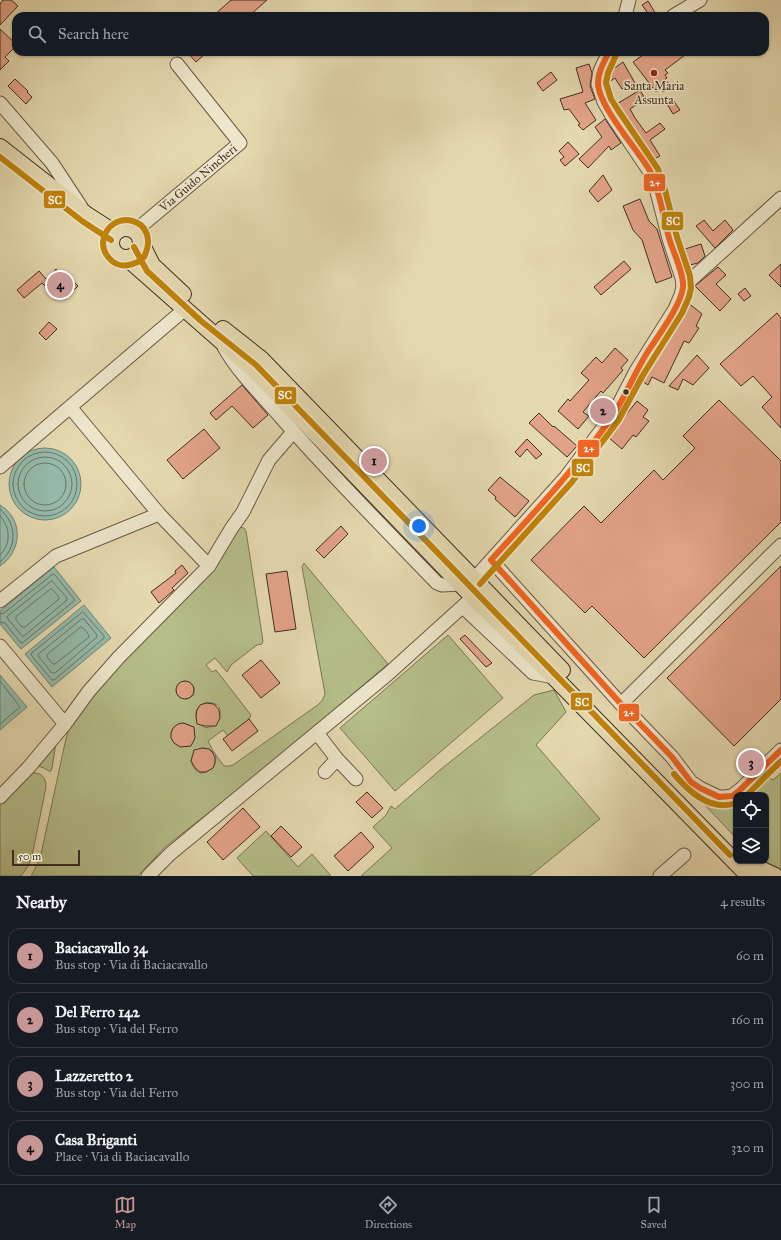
<!DOCTYPE html>
<meta charset="utf-8">
<style>
:root{--surface:#171b24;--page:#242831;--text:#f1f3f6;--muted:#9ea1a6;--line:#363941;--accent:#c59692}
body{margin:0;font-family:"IM FELL Great Primer",serif;background:var(--page);color:var(--text)}
.controls{position:absolute;right:12px;bottom:12px;display:grid;overflow:hidden;border-radius:8px;box-shadow:0 1px 3px #0004}
.controls button{width:36px;height:36px;display:grid;place-items:center;padding:0;border:0;border-bottom:1px solid var(--line);background:var(--surface);color:var(--text);font:20px sans-serif}
.scale{position:absolute;left:12px;bottom:10px;width:68px;box-sizing:border-box;padding-left:4px;border:2px solid #412d23;border-top:0;font-size:11px;line-height:14px;white-space:nowrap;color:#412d23;-webkit-text-stroke:3px #ede6cb;paint-order:stroke}
.you{position:absolute;left:419px;top:526px;width:14px;height:14px;margin:-10px;border:3px solid #fff;border-radius:50%;background:#1a73e8;box-shadow:0 0 0 6px #1a73e833}
.badge{display:grid;place-items:center;width:26px;height:26px;border-radius:50%;background:var(--accent);color:#111;font-size:13px;font-weight:700}
.pin{position:absolute;translate:-50% -50%;border:2px solid #fff;box-shadow:0 1px 4px #0006}
.list{margin:0;padding:0;list-style:none}
h2{display:flex;justify-content:space-between;align-items:center;height:52px;margin:0;padding:0 16px;font-size:17px}
h2 small{font-size:13px;font-weight:400;color:var(--muted)}
.list li{display:grid;grid-template-columns:26px 1fr auto;gap:12px;align-items:center;box-sizing:border-box;height:56px;margin:0 8px 8px;padding:0 8px;border:1px solid var(--line);border-radius:12px}
.list b{display:block;font-size:15px;white-space:nowrap}
.list p{margin:0;font-size:13px;white-space:nowrap;color:var(--muted)}
.list em{font-size:13px;font-style:normal;color:var(--muted)}
.icon{flex:none;width:22px;height:22px;fill:none;stroke:currentColor;stroke-width:2;stroke-linecap:round;stroke-linejoin:round}
.map{position:relative;flex:none;width:781px;height:876px;overflow:hidden}
.search{position:absolute;background:var(--surface);box-shadow:0 1px 3px #0004;left:12px;right:12px;top:12px;height:44px;display:flex;align-items:center;gap:10px;box-sizing:border-box;padding:0 14px;border-radius:12px;color:var(--muted);font-size:15px}
.sheet{height:308px;background:var(--surface)}
nav{display:flex;justify-content:space-around;align-items:center;box-sizing:border-box;height:56px;border-top:1px solid var(--line);background:var(--surface);font-size:11px;color:var(--muted)}
nav a{display:grid;justify-items:center;gap:2px}
nav .on{color:var(--accent)}
.map>svg:first-child{display:block}
.green{fill:#b5be8a;stroke:#7b7656;fill-rule:evenodd}
.water{fill:#95baaa;stroke:#738274}
.lines{fill:none;stroke-linecap:round;stroke-linejoin:round}
.shore{stroke:#6b7466;stroke-width:1}
.building{fill:#e3a388;stroke:#412d23}
.minor-casing{stroke:#6a5846;stroke-width:15}
.major-casing{stroke:#412d23;stroke-width:18}
.minor{stroke:#ede6cb;stroke-width:13}
.major{stroke:#e4d8af;stroke-width:16}
.bus-1-casing{stroke:#ede6cb;stroke-width:9}
.bus-2-casing{stroke:#ede6cb;stroke-width:9}
.bus-1{stroke:#f26522;stroke-width:6}
.bus-2{stroke:#c0820a;stroke-width:6}
.poi-dot{fill:#8f2418;stroke:#ede6cb;stroke-width:1.5}
.bus-dot{fill:#412d23;stroke:#ede6cb;stroke-width:1.5}
.labels{text-anchor:middle;stroke-width:3;stroke-linejoin:round;paint-order:stroke}
.poi-label{font-size:12px;fill:#412d23;stroke:#ede6cb}
.street-label{font-size:12px;fill:#412d23;stroke:#ede6cb}
.line-badge{stroke:#ede6cb;stroke-width:1.5}
.badge-label{font-size:11px;text-anchor:middle;font-weight:bold;fill:#fff}
</style>
<div class="map">
<svg width="781" height="876" viewBox="0 0 781 876">
<rect width="100%" height="100%" fill="#e4d8af"/>
<filter id="stains"><feTurbulence type="fractalNoise" baseFrequency=".005" numOctaves="4"/><feColorMatrix values="0 0 0 0 .2 0 0 0 0 .09 0 0 0 0 .02 0 0 0 .5 -.17"/></filter>
<radialGradient id="worn" r=".72"><stop offset=".6" stop-color="#630" stop-opacity="0"/><stop offset="1" stop-color="#630" stop-opacity=".3"/></radialGradient>
<path class="green" d="M239 527 244 528 246 531 263 641 262 644 257 645 231 665 227 672 215 658 206 665 212 672 216 670 251 715 249 719 228 736 223 730 208 741 213 751 224 766H229L233 765 319 704 323 699 325 694 302 567 304 563 388 664 253 778 165 847 138 876H31L40 859 65 743 70 724 129 653 200 584ZM184 681 189 682 194 687V695L187 699 179 697C174 690 176 683 184 681ZM205 703C236 699 212 744 198 721 193 713 197 706 205 703ZM183 723C205 728 192 756 174 743 168 733 172 725 183 723ZM202 748C235 750 200 793 191 761L194 753Z
M448 635 503 698 395 791 340 728Z
M554 690 566 712 536 745 600 819 530 876H361L392 848 373 827 386 815 391 806 395 809 440 770 534 695Z
M56 743 52 768 51 771H49L44 768 38 766Z
M31 773C41 772 46 777 46 787L32 856 28 866 21 876H0V802Z
M781 773V874L760 861H766V795H741L765 774 773 780Z
M688 787 736 799V838Z
M266 831 298 867 312 854 331 876H253L237 858Z"/>
<path class="water" d="M9 484a36 36 0 1 1 72 0a36 36 0 1 1-72 0Z
M0 505C24 519 22 552 0 566Z
M54 567 81 601 21 649 0 624V611Z
M84 605 111 638 52 687 25 654Z
M0 675 27 707 0 730Z"/>
<g class="lines">
<path class="shore" d="M13 484a32 32 0 1 1 64 0a32 32 0 1 1-64 0Z
M18 484a27 27 0 1 1 54 0a27 27 0 1 1-54 0Z
M24 484a21 21 0 1 1 42 0a21 21 0 1 1-42 0Z
M0 509C17 524 18 547 0 562
M0 516C11 528 11 544 0 555
M52 581 67 598V600L24 636H22L8 619 7 617Z
M51 589C54 590 59 596 59 599L25 627H22L16 620V617Z
M83 612 104 636V638L54 680H52L32 656 31 654Z
M0 614 4 613 53 574 55 575 74 599V601L22 643 20 642 5 623 0 622
M82 619H84L97 635V637L55 673H52L39 657 38 655Z
M81 627C84 628 89 634 89 637L55 664H53L47 657V655Z
M0 681 20 707 0 724"/>
</g>
<path class="building" d="M3 0H11L18 6 0 25V4Z
M231 0H267L249 16H213Z
M648 1 657 16H650L642 5Z
M0 29 16 44V46L5 57 9 61 0 70Z
M187 52H207L196 62Z
M647 52H689L665 70 668 73 665 75 667 78 665 79 671 86 663 92 660 89 656 92 633 62Z
M623 62 635 83 622 89 615 78 606 84 608 73Z
M589 64 592 73 590 86 595 99 585 103 596 120 583 130 578 125 580 124 569 109 564 110 560 99 583 92 576 68Z
M551 72 557 80 543 91 537 83Z
M15 79 28 91 27 92 32 97 26 104 8 86Z
M640 90 645 99 630 109 635 118 646 133 660 123 665 129 650 140 660 156 652 160 635 133 634 134 615 105Z
M673 100 680 110 673 114 667 104Z
M605 119 621 143 611 150 609 146 588 168 579 159 602 137 595 127Z
M568 142 579 154 565 166 560 160 564 157 559 151Z
M603 175 612 190 598 202 589 191Z
M640 199 649 221 657 229 672 277 656 283 642 240 633 230 623 206Z
M704 220 713 231 725 220 733 230 715 248 696 226Z
M701 244 705 256 698 263 690 265 685 249Z
M624 261 631 269 601 295 594 287Z
M781 264V287L769 275Z
M718 267 726 275 716 284 731 299 720 311 695 286Z
M56 269 64 278 67 275 78 286 65 299 60 294 56 297 42 283 24 298 17 290 39 271 46 279Z
M745 288 751 296 744 301 738 294Z
M687 302 702 314 696 326 699 328 689 343 684 341 664 383 652 377 648 385 640 380Z
M777 313 781 318V428L762 407 772 397 753 376 741 386 720 364Z
M49 322 57 329 46 340 39 333Z
M615 348 628 360 621 368 623 370 618 376 603 393 601 391 583 412 589 416 578 429 558 411 568 399 570 401 589 380 581 373 596 357 602 363Z
M697 355 709 368 693 385 683 379 678 390 669 386Z
M242 385 268 415 253 428 232 406 216 420 210 413Z
M719 400 781 461V522L644 658 592 606 585 613 531 560 584 506 601 523 654 470 663 480 695 448 683 436Z
M637 401 648 410 643 417 649 421 636 437 633 435 622 449 608 437Z
M539 413 553 427 554 426 577 446 567 457 529 423Z
M204 429 220 448 183 479 167 460Z
M527 439 542 454 536 459 527 449 520 457 515 452Z
M500 477 529 501 515 517 495 499 496 497 488 490Z
M341 526 348 534 324 558 316 550Z
M182 565 188 573 172 588 174 590 159 603 151 592 176 573 175 571Z
M781 566V699L734 746 667 678Z
M287 571 296 629 275 632 266 574Z
M465 635 492 663 486 667 460 639Z
M261 660 280 683 261 698 242 675Z
M176 690a9 9 0 1 1 18 0a9 9 0 1 1-18 0Z
M206 703 214 704 219 710 220 718 216 726H205L197 724 196 716 197 710 200 705Z
M249 719 258 731 232 751 223 739Z
M183 723 194 727 195 738 191 746 180 747 174 743 171 738V733L173 728 178 724Z
M202 748 209 749 213 753 215 758V763L213 768 206 772H200L196 769 191 761 194 750Z
M367 792 383 808 372 818 356 802Z
M243 808 260 827 223 860 207 842Z
M281 826 302 847 291 857 271 836Z
M361 832 374 847 348 871 334 856Z"/>
<g class="lines">
<g class="minor-casing">
<path id="minor" d="M625 16 629 0
M673 16 700 0
M0 103 52 163 81 207
M135 231 240 143 177 64
M683 287 781 198
M224 347C238 372 260 393 279 415 329 473 384 528 437 583L442 585 460 584
M70 407 185 309
M0 467 70 407 159 514 209 566
M491 560 621 704 672 757 691 782 700 788 719 797H725L732 796 741 789 781 750
M474 579 566 477 612 416 619 404 636 371 675 309 681 295 683 287 682 278 669 239 657 192 650 172 611 114 604 102 598 84 600 71 609 52
M0 601 56 556 159 514
M463 607 533 673 554 677
M0 646 65 724
M621 704 781 545
M317 733 337 759 325 772
M337 759 356 779
M0 797 29 767 65 724 89 691 119 657 209 566 231 529 243 512 269 460 293 432
M148 876 170 854 388 674 473 597
M660 876 684 855"/>
</g>
<g class="major-casing">
<path id="major" d="M0 147 87 215 115 233
M111 243a15 15 0 1 1 30 0a15 15 0 1 1-30 0Z
M141 243 152 265 183 294
M127 258 253 369 473 597 554 677 742 869 752 876
M223 329 261 359 562 670
M750 861 760 869 775 876"/>
</g>
<use href="#minor" class="minor"/>
<use href="#major" class="major"/>
<g class="bus-1-casing">
<path id="bus-1" d="M491 560C533 514 576 468 612 417 625 397 634 374 647 353 657 337 681 306 683 287 684 273 673 252 669 238 663 217 660 191 650 171 638 150 598 106 598 83 598 72 604 62 609 52
M491 560 621 704 672 757 691 782 700 788 719 797 732 796 741 789 781 750"/>
</g>
<g class="bus-2-casing">
<path id="bus-2" d="M0 157 82 221 111 240
M134 247 147 271 201 321 256 365 730 855
M140 261C129 266 121 268 112 261 106 256 103 249 103 242 108 206 163 217 144 257
M480 584 572 482 618 421 643 375 682 313 689 297 691 288 690 276 677 237 665 190 658 169 618 110 611 99 606 83 608 73 616 55
M674 774C689 792 711 812 736 803
M747 795 781 761"/>
</g>
<use href="#bus-1" class="bus-1"/>
<use href="#bus-2" class="bus-2"/>
</g>
<circle class="poi-dot" cx="654" cy="73" r="4"/>
<circle class="bus-dot" cx="626" cy="392" r="3.5"/>
<g class="labels">
<g class="poi-label">
<text x="654" y="90">Santa Maria<tspan x="654" dy="14">Assunta</tspan></text>
</g>
<g class="street-label">
<text transform="translate(198 178) rotate(-40)" y="4">Via Guido Nincheri</text>
</g>
</g>
<g class="line-badge">
<rect x="643" y="173" width="23" height="19" rx="4" fill="#f26522"/>
<rect x="43" y="190" width="23" height="19" rx="4" fill="#c0820a"/>
<rect x="661" y="211" width="23" height="20" rx="4" fill="#c0820a"/>
<rect x="274" y="386" width="23" height="19" rx="4" fill="#c0820a"/>
<rect x="577" y="439" width="23" height="19" rx="4" fill="#f26522"/>
<rect x="571" y="458" width="23" height="19" rx="4" fill="#c0820a"/>
<rect x="570" y="692" width="23" height="19" rx="4" fill="#c0820a"/>
<rect x="618" y="703" width="22" height="19" rx="4" fill="#f26522"/>
</g>
<g class="badge-label">
<text x="655" y="186">2+</text>
<text x="55" y="204">SC</text>
<text x="673" y="225">SC</text>
<text x="285" y="399">SC</text>
<text x="589" y="452">2+</text>
<text x="583" y="472">SC</text>
<text x="582" y="706">SC</text>
<text x="629" y="716">2+</text>
</g>
<rect width="100%" height="100%" filter="url(#stains)"/>
<rect width="100%" height="100%" fill="url(#worn)"/>
</svg>
<div class="controls">
<button><svg class="icon" aria-label="locate" viewBox="0 0 24 24"><circle cx="12" cy="12" r="6"/><path d="M12 2v4M12 18v4M2 12h4M18 12h4"/></svg></button>
<button><svg class="icon" aria-label="layers" viewBox="0 0 24 24"><path d="M12 4l9 5-9 5-9-5zM3 14l9 5 9-5"/></svg></button>
</div>
<div class="scale">50 m</div>
<div class="you"></div>
<div class="pin badge" style="left:374px;top:461px">1</div>
<div class="pin badge" style="left:603px;top:411px">2</div>
<div class="pin badge" style="left:751px;top:763px">3</div>
<div class="pin badge" style="left:60px;top:285px">4</div>
<div class="search"><svg class="icon" aria-label="search" viewBox="0 0 24 24"><circle cx="10" cy="10" r="6"/><path d="M15 15l6 6"/></svg>Search here</div>
</div>
<section class="sheet">
<h2>Nearby<small>4 results</small></h2>
<ul class="list">
<li><span class="badge">1</span><div><b>Baciacavallo 34</b><p>Bus stop · Via di Baciacavallo</p></div><em>60 m</em></li>
<li><span class="badge">2</span><div><b>Del Ferro 142</b><p>Bus stop · Via del Ferro</p></div><em>160 m</em></li>
<li><span class="badge">3</span><div><b>Lazzeretto 2</b><p>Bus stop · Via del Ferro</p></div><em>300 m</em></li>
<li><span class="badge">4</span><div><b>Casa Briganti</b><p>Place · Via di Baciacavallo</p></div><em>320 m</em></li>
</ul>
</section>
<nav>
<a class="on"><svg class="icon" aria-label="map" viewBox="0 0 24 24"><path d="M3 6l6-2 6 2 6-2v14l-6 2-6-2-6 2zM9 4v14M15 6v14"/></svg>Map</a>
<a><svg class="icon" aria-label="directions" viewBox="0 0 24 24"><path d="M12 3l9 9-9 9-9-9zM9 14v-3h6M13 9l2 2-2 2"/></svg>Directions</a>
<a><svg class="icon" aria-label="saved" viewBox="0 0 24 24"><path d="M7 4h10v16l-5-4-5 4z"/></svg>Saved</a>
</nav>
